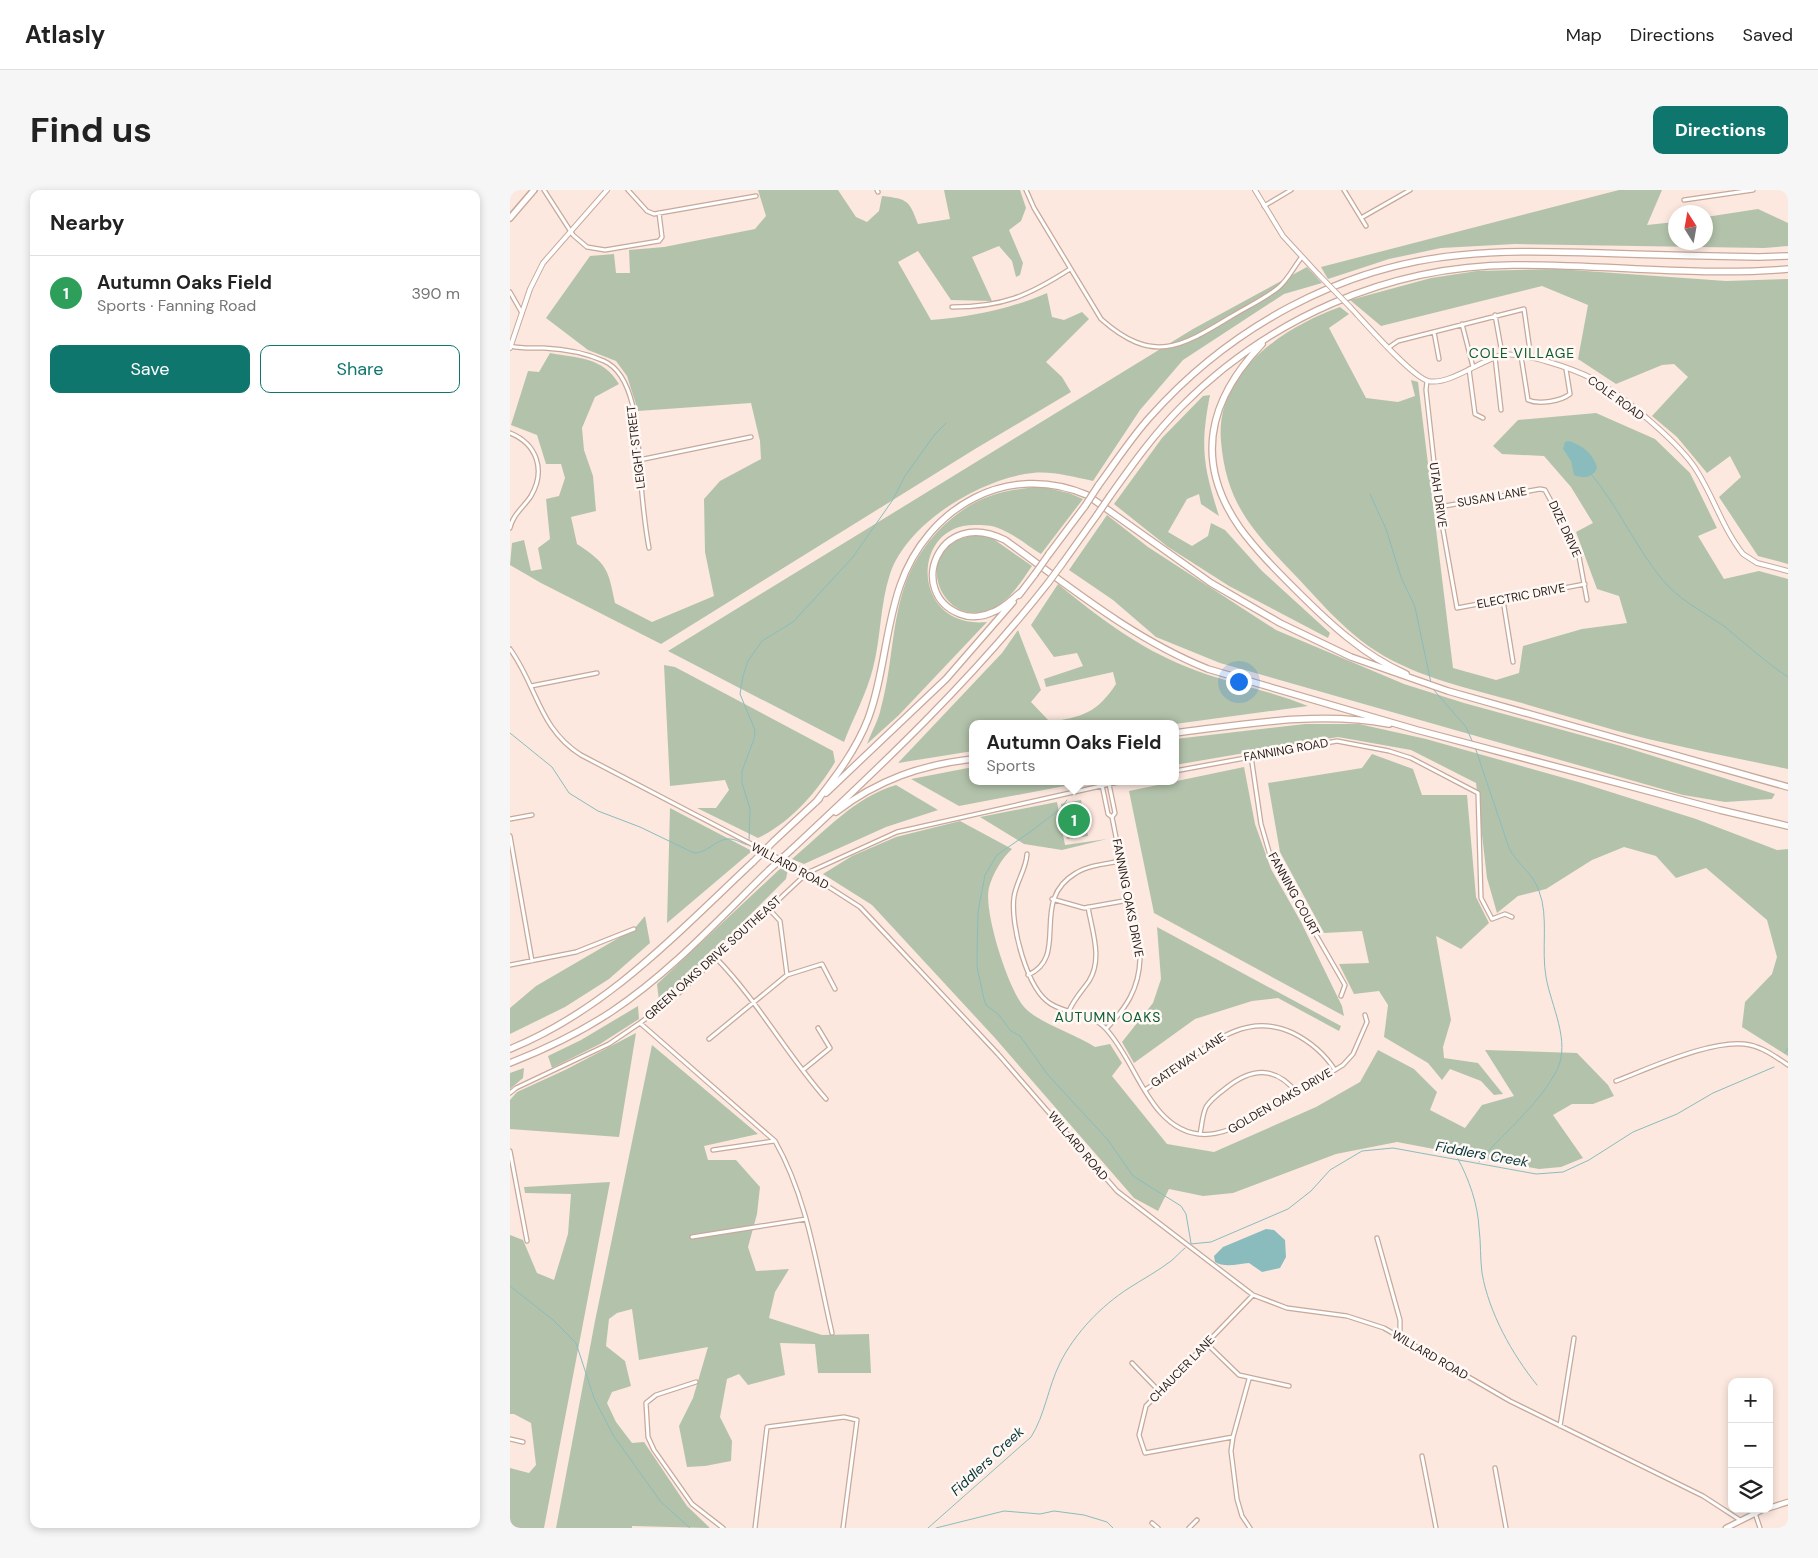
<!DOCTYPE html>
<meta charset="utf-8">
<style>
:root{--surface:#fff;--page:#f6f6f6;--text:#222;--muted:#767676;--line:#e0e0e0;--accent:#0f766e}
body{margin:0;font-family:"DM Sans",sans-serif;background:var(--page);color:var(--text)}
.controls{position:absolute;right:15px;bottom:15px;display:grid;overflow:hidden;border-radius:10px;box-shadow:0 2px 8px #0003}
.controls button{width:45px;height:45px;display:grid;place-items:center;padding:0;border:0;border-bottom:1px solid var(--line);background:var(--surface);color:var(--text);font:25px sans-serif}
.compass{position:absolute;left:1158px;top:15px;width:45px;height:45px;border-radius:50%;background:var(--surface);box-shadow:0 2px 8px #0003;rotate:349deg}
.you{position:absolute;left:728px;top:491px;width:18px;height:18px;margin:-12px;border:4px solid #fff;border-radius:50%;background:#1a73e8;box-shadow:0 0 0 8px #1a73e833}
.badge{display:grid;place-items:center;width:32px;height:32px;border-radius:50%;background:var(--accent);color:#fff;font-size:16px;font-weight:700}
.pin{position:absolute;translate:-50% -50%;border:2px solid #fff;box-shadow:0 1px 5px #0006}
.popup{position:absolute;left:459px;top:530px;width:210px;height:65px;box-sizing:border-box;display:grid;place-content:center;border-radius:10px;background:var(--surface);filter:drop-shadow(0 1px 4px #0005);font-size:16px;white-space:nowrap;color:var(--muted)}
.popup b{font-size:19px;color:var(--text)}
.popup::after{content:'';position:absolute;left:50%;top:100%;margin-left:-10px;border:10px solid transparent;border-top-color:var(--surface)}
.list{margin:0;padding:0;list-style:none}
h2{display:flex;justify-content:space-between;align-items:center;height:65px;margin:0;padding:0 20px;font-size:21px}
h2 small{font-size:16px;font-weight:400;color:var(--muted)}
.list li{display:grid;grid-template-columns:32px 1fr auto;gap:15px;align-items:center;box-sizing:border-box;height:75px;padding:0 20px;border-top:1px solid var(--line)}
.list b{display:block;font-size:19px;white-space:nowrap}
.list p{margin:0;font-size:16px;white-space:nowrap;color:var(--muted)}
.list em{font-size:16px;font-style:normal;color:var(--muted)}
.actions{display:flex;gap:10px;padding:15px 20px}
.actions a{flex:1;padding:11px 0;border:1px solid var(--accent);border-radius:10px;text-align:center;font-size:18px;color:var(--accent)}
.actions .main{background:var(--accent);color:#fff}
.icon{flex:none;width:28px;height:28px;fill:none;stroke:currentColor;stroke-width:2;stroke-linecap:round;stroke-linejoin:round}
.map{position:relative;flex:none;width:1278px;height:1338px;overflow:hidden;border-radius:10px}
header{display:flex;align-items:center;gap:30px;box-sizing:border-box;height:70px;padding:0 25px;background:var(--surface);border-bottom:1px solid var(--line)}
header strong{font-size:24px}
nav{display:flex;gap:28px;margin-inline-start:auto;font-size:18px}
.intro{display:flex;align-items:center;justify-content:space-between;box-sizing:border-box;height:120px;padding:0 30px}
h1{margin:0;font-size:35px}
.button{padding:12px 22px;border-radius:10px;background:var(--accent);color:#fff;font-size:18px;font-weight:700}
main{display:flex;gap:30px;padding:0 30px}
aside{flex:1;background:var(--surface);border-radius:10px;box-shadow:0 2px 8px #0003}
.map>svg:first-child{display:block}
.green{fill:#b3c3ab}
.water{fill:#8abcbe}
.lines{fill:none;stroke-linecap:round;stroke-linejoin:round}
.stream{stroke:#8abcbe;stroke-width:1}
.minor-casing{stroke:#c7a99a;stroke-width:5.5}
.tertiary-casing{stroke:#c7a99a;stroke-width:6}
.secondary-casing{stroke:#c7a99a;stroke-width:7}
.primary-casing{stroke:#c7a99a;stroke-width:8}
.motorway-casing{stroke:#c7a99a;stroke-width:8}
.minor{stroke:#fff;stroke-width:3}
.tertiary{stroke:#fff;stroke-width:4}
.secondary{stroke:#fff;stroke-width:4.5}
.primary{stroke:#fff;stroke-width:5}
.motorway{stroke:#fff;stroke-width:5.5}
.tertiary-bridge-casing{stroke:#c7a99a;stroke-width:6;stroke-linecap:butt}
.motorway-bridge-casing{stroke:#c7a99a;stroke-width:8;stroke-linecap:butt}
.tertiary-bridge{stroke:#fff;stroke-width:4}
.motorway-bridge{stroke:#fff;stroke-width:5.5}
.labels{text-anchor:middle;stroke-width:5;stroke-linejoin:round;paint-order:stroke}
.street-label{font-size:12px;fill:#291e18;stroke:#fff8f5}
.neighbourhood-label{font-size:14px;letter-spacing:1px;fill:#0d5b31;stroke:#fff8f5}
.water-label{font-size:14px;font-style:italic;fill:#023537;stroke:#fff8f5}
</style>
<header>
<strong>Atlasly</strong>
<nav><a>Map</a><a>Directions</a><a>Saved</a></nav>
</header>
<div class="intro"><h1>Find us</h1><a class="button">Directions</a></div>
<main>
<aside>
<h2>Nearby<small></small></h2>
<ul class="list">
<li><span class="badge" style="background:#2e9e5b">1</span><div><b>Autumn Oaks Field</b><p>Sports · Fanning Road</p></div><em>390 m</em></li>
</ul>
<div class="actions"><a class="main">Save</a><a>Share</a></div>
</aside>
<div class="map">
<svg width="1278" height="1338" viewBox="0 0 1278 1338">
<rect width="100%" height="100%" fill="#fce8df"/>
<path class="green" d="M248 0H328L346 27 357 32 369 21 372 6C398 9 399 10 408 34L440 29 434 0H510L516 18 511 31 499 40 513 73 510 85 506 87 502 71 489 56 462 67 482 111 441 110 408 61 388 72 421 130C461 127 500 119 537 103L542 127 554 130 572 122 579 129 536 172 552 187 561 202 465 259 151 454 31 393 0 375 2 353 14 350 21 381 32 379 28 358 40 349 36 309 49 306 55 288 51 274H36L27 245 1 235 18 181 29 182 40 163C68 168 93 167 109 194L85 207 72 238 74 260 83 286 86 321 61 327 67 354C97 374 98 378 105 413L142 432 204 406 195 362 194 309 210 291 251 269 250 251 241 213 128 221 117 186 106 171 78 160 36 128 80 66 104 64 106 83H120L119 60 154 57 245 39 256 26Z
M1109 0H1152L1137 35 1165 32 1166 52H1196V27L1248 19 1278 33V56L1254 58 1005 54 931 58 879 69 818 89 811 77Z
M797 77 812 93 774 104 673 170 630 220 583 291C564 287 542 281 523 283 471 288 397 333 380 384 370 414 371 448 363 478 357 503 343 528 334 552L158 461 683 139Z
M1048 79 1216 91 1278 89V374L1248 366 1209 307 1231 287 1220 266 1197 283 1167 247 1142 226 1178 187 1164 174 1152 175 1106 194 1068 169 1078 115 1032 96 871 136 840 110 921 88 967 81Z
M830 117 839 124 819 138 856 208 888 212 905 206 901 190 908 192 943 478 986 490 1009 483 1013 456 1072 439 1117 433 1109 406 1087 399 1066 342 1083 333 1061 297 1034 266 992 264 983 256 1008 230 1086 223 1145 249 1180 283 1207 338 1188 346 1214 389 1249 381 1278 389V579C1231 569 1184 560 1138 549 1094 538 1051 524 1008 512 961 499 908 488 866 461 833 440 808 409 781 381 741 339 716 312 711 251 705 182 774 137 830 117Z
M700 205C690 257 693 275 709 326L691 314 689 304 677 309 658 342 682 356 698 346 701 333 715 340 752 381 820 443 818 448 719 396 658 357 604 314 652 248 693 206Z
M528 296 559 303 573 309 531 364C517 355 504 344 488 338 481 335 473 335 465 335 399 334 401 440 477 432L389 525 357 554C361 543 367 533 370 522 389 456 376 395 429 340 444 325 463 311 483 305 498 300 513 299 528 296Z
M597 325 638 357 766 440 894 494 954 513 1111 556 1265 604 1262 609 1215 612 1173 605 710 473 646 447 603 410 559 380Z
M469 345 482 348 522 376C513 389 504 404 490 414 433 453 392 350 469 345Z
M548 394C588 427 629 458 677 477 716 493 759 500 798 516L665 534H463V561L388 573 492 463 508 440 531 500 521 512 540 532C572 527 587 523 606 494L603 482 536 497 534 489 573 476 567 463 544 467 521 435Z
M154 475 165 477 323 561 325 572C307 602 280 633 248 648L187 618H206L219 600 215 590 160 596Z
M795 534H849L916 549 1072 593 1186 629 1267 660 1278 659V866L1232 837 1235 812 1262 784 1267 767 1257 730 1196 678 1166 688 1146 666 1114 657 1082 670 1036 699 1008 706 987 723 977 688 966 593 901 560 828 547 665 575V549Z
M862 564 903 579 912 605H957L966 707 979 733 951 759 926 746 941 830 933 857 934 868 968 873 993 904 984 905 971 891 940 879 932 890 918 873 874 847 878 815 869 801 844 804 829 774 859 773 852 741 814 743 770 662 758 593 852 578Z
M463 577V591H581L449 616 401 589Z
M734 577 745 634 761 679 791 732 832 816 834 826 644 723 619 601Z
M386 595 428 620 376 637 294 674 282 669C314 642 345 607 386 595Z
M571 610 578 646 557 649 551 614Z
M547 612 555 655 597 649 552 660 514 654 470 627Z
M160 618 242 661 157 733Z
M450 631 502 659C492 668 482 685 479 698 473 721 499 802 515 818 531 834 565 844 585 857L600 854 612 873 602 886 657 954 704 962 806 917 850 892 868 860 904 879 927 902 920 920 955 938 972 915 1004 906 975 860 1067 863 1098 895 1104 906 1083 914H1062L1043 925 1073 968 1051 977 1029 979 887 952 826 964 723 1003 693 1006 659 999 648 1021 624 1008 485 848 362 715 313 684 342 666 386 647Z
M273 676 278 679 276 689 200 765 149 811 147 794Z
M135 726 140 753 99 789 55 817 0 844V818L26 796 124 739Z
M647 737 831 836 829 841 768 808 742 811 685 829 624 873 612 852 643 813 651 789Z
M128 816 129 829 90 854 42 878 38 866 71 850Z
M126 843 109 947 0 939V910L7 902 55 880Z
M142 855 248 944 194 956 198 970H226L250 997 247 1024 238 1057 246 1081 279 1079 265 1102 259 1128 312 1145 359 1144 361 1183H308L305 1154 270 1153 275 1185 238 1195 229 1184 217 1189 210 1227 222 1251 221 1271 195 1276 177 1277 169 1236 183 1208 198 1157 129 1170 122 1119 107 1123 99 1129 96 1156 115 1171 121 1196 102 1202 97 1213 106 1232 122 1253 134 1252 177 1316 200 1338 122 1336V1338H46L85 1131Z
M14 878 13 888 0 899V883Z
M100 992 34 1338H0V1278L19 1283 26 1275 21 1233 4 1224H0V1045L13 1050 27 1083 44 1090 58 1044 61 1004 15 1003 14 997Z"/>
<path class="water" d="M1059 251C1072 255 1084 264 1087 278 1083 288 1073 289 1064 285L1061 271 1053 259 1055 252Z
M756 1039 764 1040 775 1050 776 1067 770 1078 752 1082 739 1073C729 1074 714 1078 705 1072L704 1066 713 1057Z"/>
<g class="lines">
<path class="stream" d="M1081 284C1108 316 1125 356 1151 388 1168 410 1193 421 1215 437 1236 454 1255 472 1278 487
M860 304 876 339 891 387 905 417 921 493
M923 499 956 537 963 553
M0 543 42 577 59 603 88 621 130 637 184 663C197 663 204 651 217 649 226 648 234 655 239 655
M965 557 999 658C1007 674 1023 683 1029 701 1039 726 1031 760 1036 787 1041 816 1061 851 1047 880 1028 917 994 941 969 972
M557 610 549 620 520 642 487 665 475 685 468 722 467 764V777L474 809 476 815 488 824 501 841 510 846 538 885 598 950 623 986 671 1016 676 1024 681 1053
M239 651 240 619 232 593V581L244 549 245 540 230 504 233 486 238 471 252 451 283 432 343 367 382 311 395 286 425 244 436 233
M1275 863 1278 858
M948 969C959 989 968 1015 969 1038 971 1053 970 1068 972 1083 979 1123 1002 1164 1027 1195
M680 1054 701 1052 778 1019 801 1001 820 980 852 961 883 958 1026 984 1053 982 1079 970 1123 942 1167 924 1203 903 1264 877
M0 1096 43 1130 66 1153 84 1208 103 1245 151 1312 180 1338
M418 1338 521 1247C535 1225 538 1197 550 1173 565 1143 591 1116 619 1098 633 1089 648 1081 661 1071 666 1067 670 1062 675 1058
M426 1338 494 1321 530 1324 544 1321 574 1325 597 1332 603 1338"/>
<g class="minor-casing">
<path id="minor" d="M34 0 63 45 77 57 95 60 149 51 152 47 149 23
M118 0 137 21 144 24 246 6
M367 0 368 2
M516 0 524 18 591 129C643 175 671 157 722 126 737 117 754 109 768 98 777 91 784 77 791 68
M834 0 856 36
M1174 10 1243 0
M754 16 781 0
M851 28 900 0
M0 102 12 123
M442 117C493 117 518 106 560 79
M985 125 991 158
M952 134 963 177
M924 142 929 169
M0 156C12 159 22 158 34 158 54 159 76 163 94 171 130 187 128 261 131 294 133 316 135 337 139 358
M878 158 888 151 1014 119 1021 168
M1011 166 1018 210C1029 215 1051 211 1060 204L1056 179
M985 167 991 220
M959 179 965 224 973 228
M917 191 916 200 929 317 947 418 1075 394
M0 243C27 254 36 280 21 306 14 317 3 324 0 338
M129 270 241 247
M929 317 1030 299 1035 300 1068 361 1077 410
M993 410 1003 472
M0 459C27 496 29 539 71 565L297 683 350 717 488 864 607 1001 743 1105 777 1118 837 1126 874 1138 1000 1211 1193 1306 1230 1330
M21 496 87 483
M741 566 751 634 760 665 835 795 831 806
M665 581 827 551 879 561 901 568 968 603 971 708 982 729 995 724 1002 727
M592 595 598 624 602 627
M0 629 22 625
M0 646 22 771
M517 664C516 680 506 692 504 707 500 734 517 800 541 814 559 825 582 823 596 839 618 863 628 897 650 922 688 965 729 937 768 914 790 901 812 888 833 875L843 864 857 832 855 825
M542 709 574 718 619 710
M259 719 270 731 277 785
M206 768C248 811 276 864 316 909
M0 775 66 762 124 739
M518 785C561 766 518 711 566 683 579 675 596 674 611 671
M559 821C564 809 572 801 579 791 593 769 582 741 578 717
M130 833 265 951C298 1009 307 1079 322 1143
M596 839C616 818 629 799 630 769L602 627 605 623 599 594
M199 849 277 785 312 774 325 799
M293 880 320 858 308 838
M1106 891C1140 878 1206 847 1240 855 1254 858 1266 867 1278 875
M635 900C645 893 657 886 667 879 701 853 737 821 783 843 801 852 814 863 825 880
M0 903 6 898 99 854 130 833 169 803 297 683 387 642 613 591
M690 944C692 935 692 926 696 917 701 909 708 904 716 898 741 878 765 875 787 903
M203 960 264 951
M0 961 17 1051
M182 1047 296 1029
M867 1048 890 1130V1146
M697 1154 729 1185 779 1196
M622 1173 649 1201
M739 1189 723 1247 721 1261 727 1309 732 1326 740 1338
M186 1192 146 1205 136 1213 138 1247 144 1260 182 1314 213 1338
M1050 1236 1064 1148
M723 1247 635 1263 629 1245 636 1216 743 1105
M0 1249 13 1252
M912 1266 926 1338
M985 1278 996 1338
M1245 1323 1250 1338
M642 1333 648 1338
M245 1338 257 1237 334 1227 347 1230 333 1338
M679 1338 687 1330"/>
</g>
<g class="tertiary-casing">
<path id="tertiary" d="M745 0 773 46 808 84
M841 118C855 133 901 186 918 191 938 196 971 170 992 165 1012 161 1064 179 1083 189 1111 204 1171 254 1187 281 1204 308 1213 339 1233 364L1247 373 1278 381
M0 158 20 99 33 73 97 0"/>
</g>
<g class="secondary-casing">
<path id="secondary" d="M1259 1318 1278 1312
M1216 1338 1254 1319"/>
</g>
<g class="primary-casing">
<path id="primary" d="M0 28 24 0"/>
</g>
<g class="motorway-casing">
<path id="motorway" d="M752 154C699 209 683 271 730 338 746 360 766 380 786 400 819 433 853 465 896 484
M588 296C605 273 621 248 640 227 719 138 831 76 951 65 997 60 1044 62 1090 63 1143 65 1196 66 1249 67L1278 66
M600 306C622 275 644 244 671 217 759 128 878 76 1003 75 1094 74 1187 87 1278 79
M539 364 575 316
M552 374 587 325
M511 402C502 409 494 418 483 422 473 427 460 428 450 424 396 403 428 316 495 350 560 397 623 449 698 479L907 540 1210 620 1278 636
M509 405 525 384
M665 543C737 534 807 521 879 534
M316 603 436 489 503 412
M306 612C326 586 346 560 358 529 374 486 375 439 390 396 417 317 498 271 577 305L701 393 770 433 841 467 938 501 1278 597
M326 622C368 590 410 575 463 569
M264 651 309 609
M281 660C372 575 461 491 538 393
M0 859C98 819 167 743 243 672
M0 873C36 859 69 843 101 822 160 783 209 729 259 680"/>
</g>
<use href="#minor" class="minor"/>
<use href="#tertiary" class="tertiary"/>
<use href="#secondary" class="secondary"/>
<use href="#primary" class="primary"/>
<use href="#motorway" class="motorway"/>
<g class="tertiary-bridge-casing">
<path id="tertiary-bridge" d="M808 84 841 118"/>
</g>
<g class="motorway-bridge-casing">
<path id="motorway-bridge" d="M575 316 588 296
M587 325 600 306
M525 384 539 364
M538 393 552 374
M243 672 264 651
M259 680 281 660"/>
</g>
<use href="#tertiary-bridge" class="tertiary-bridge"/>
<use href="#motorway-bridge" class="motorway-bridge"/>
</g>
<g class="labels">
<g class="street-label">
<text transform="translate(1106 208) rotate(36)" y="4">COLE ROAD</text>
<text transform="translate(126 257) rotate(-97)" y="4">LEIGHT STREET</text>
<text transform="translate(928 305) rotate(82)" y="4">UTAH DRIVE</text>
<text transform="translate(982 307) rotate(-10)" y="4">SUSAN LANE</text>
<text transform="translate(1055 339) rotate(65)" y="4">DIZE DRIVE</text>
<text transform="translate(1011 406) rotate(-11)" y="4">ELECTRIC DRIVE</text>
<text transform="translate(776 560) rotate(-10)" y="4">FANNING ROAD</text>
<text transform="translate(280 676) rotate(28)" y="4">WILLARD ROAD</text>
<text transform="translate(784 704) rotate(61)" y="4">FANNING COURT</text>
<text transform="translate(618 708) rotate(79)" y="4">FANNING OAKS DRIVE</text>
<text transform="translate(203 768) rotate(-42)" y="4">GREEN OAKS DRIVE SOUTHEAST</text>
<text transform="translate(678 870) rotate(-34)" y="4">GATEWAY LANE</text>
<text transform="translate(770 911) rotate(-30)" y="4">GOLDEN OAKS DRIVE</text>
<text transform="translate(568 956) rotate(50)" y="4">WILLARD ROAD</text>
<text transform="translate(920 1165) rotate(30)" y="4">WILLARD ROAD</text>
<text transform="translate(672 1179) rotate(-46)" y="4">CHAUCER LANE</text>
</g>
<g class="neighbourhood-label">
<text x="1012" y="168">COLE VILLAGE</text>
<text x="598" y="832">AUTUMN OAKS</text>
</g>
<g class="water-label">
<text transform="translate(972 964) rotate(10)" y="5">Fiddlers Creek</text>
<text transform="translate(477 1271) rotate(-43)" y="5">Fiddlers Creek</text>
</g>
</g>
</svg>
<div class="controls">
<button>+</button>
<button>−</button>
<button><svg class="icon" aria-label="layers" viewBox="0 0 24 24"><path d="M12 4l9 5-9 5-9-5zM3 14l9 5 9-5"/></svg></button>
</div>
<svg class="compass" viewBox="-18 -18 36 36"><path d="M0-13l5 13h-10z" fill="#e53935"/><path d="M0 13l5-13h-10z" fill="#767676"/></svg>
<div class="you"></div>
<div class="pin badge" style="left:564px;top:630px;background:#2e9e5b">1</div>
<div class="popup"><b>Autumn Oaks Field</b>Sports</div>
</div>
</main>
